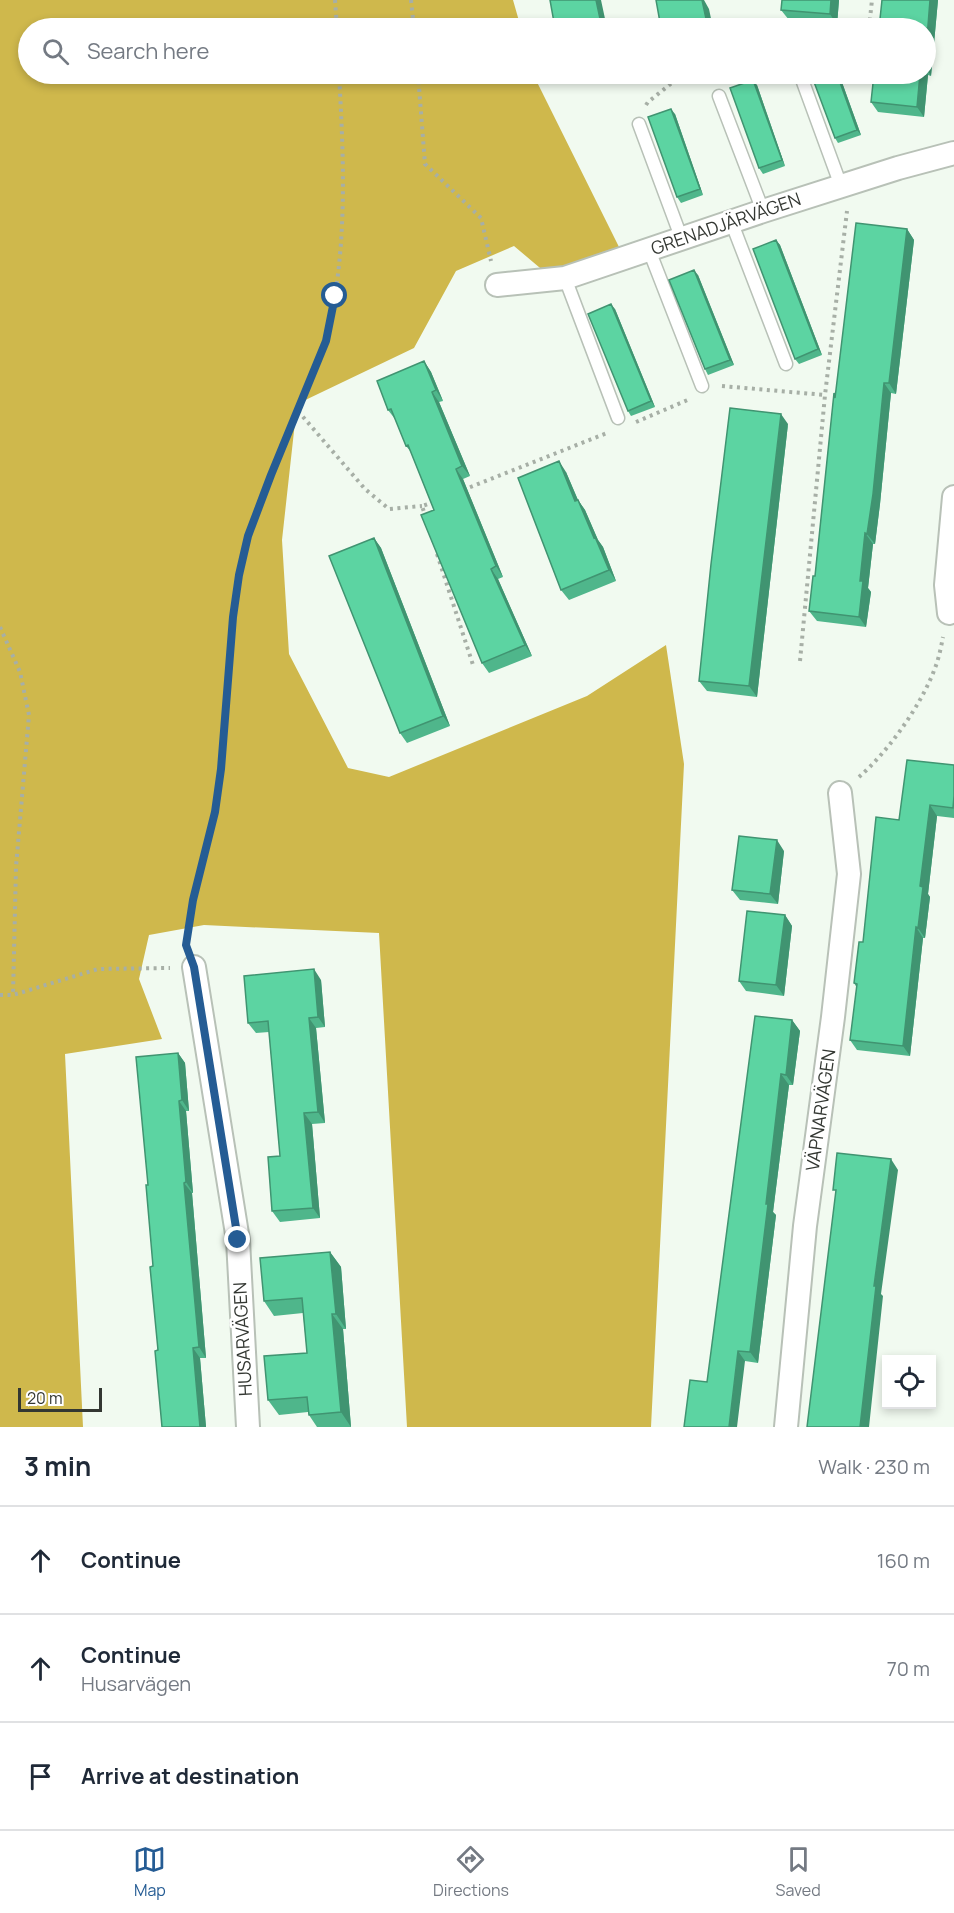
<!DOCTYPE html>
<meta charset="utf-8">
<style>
:root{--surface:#fff;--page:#f6f6f7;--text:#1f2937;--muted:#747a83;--line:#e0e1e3;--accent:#255c94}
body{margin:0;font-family:Manrope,sans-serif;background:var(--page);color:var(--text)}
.controls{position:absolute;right:18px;bottom:18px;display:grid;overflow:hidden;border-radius:0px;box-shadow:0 3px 9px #0003}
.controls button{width:54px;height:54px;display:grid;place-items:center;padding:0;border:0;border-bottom:2px solid var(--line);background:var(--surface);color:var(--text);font:30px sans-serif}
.scale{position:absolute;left:18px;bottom:15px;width:84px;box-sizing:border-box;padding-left:6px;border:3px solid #333732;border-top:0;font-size:16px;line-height:21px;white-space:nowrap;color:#333732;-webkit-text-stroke:4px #fff;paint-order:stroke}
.stop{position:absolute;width:18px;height:18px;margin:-14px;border:4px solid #255c94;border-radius:50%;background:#fff}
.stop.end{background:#255c94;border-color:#fff;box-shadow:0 2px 6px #0008}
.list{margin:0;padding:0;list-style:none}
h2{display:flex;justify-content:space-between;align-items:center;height:78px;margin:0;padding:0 24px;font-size:26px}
h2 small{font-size:20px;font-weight:400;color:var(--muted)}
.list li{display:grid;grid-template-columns:39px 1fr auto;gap:18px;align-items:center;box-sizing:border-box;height:108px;padding:0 24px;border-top:2px solid var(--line)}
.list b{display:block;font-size:22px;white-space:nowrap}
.list p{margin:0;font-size:20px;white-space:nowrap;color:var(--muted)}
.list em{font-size:20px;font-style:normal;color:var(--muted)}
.icon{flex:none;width:33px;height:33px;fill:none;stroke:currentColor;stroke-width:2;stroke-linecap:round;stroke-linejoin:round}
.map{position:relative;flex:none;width:954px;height:1427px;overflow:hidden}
.search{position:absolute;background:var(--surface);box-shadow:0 3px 9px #0003;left:18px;right:18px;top:18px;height:66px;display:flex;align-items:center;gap:15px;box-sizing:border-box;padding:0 21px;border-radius:33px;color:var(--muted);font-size:22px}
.sheet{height:402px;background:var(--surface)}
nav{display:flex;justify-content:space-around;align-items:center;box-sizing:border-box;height:84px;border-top:2px solid var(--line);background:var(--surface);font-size:16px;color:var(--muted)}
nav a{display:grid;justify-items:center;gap:3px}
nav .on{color:var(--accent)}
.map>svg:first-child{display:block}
.forest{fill:#cfb84c}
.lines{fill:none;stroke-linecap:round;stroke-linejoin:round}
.lane-casing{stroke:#b8c1b7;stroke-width:15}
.street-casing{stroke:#b8c1b7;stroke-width:26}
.path{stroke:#a7afa6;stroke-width:4;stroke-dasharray:3 4.5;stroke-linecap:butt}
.lane{stroke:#fff;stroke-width:12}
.street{stroke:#fff;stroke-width:22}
.wall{fill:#4fb68b}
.shaded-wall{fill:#409471}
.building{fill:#5cd4a2;stroke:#409471;stroke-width:1.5}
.route{stroke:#255c94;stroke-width:8}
.labels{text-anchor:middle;stroke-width:5;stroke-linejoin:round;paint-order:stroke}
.street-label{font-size:18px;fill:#333732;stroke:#fff}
</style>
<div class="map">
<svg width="954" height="1427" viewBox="0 0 954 1427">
<rect width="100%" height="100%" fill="#f1faf0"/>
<path class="forest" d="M0 0H513L521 28H28V74H533L619 247 546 273 514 246 456 271 414 348 297 404 282 540 289 654 348 768 389 777 587 696 666 645 684 764 651 1427H407L379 933 204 925 149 935 139 979 162 1039 65 1054 83 1427H0Z"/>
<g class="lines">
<g class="lane-casing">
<path id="lane" d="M800 74 841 186
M719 96 763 211
M639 124 681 237
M731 221 786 364
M649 250 702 386
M565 278 618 418"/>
</g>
<g class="street-casing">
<path id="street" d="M497 285 565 278 763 211 898 168 954 153
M949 613 946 585 954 497
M194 967 238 1240 248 1427
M786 1427 805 1226 833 1017 849 874 840 793"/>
</g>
<path class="path" d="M335 0 337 28
M411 0 414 28
M869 28 872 0
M418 74 425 164 481 218 491 261
M671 74 673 82
M865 74V81
M646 105 648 102 673 82 695 74
M722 386 825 395
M298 411 365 489 389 509 422 506
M636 422 690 399
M463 490 607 433
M426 518 422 506 434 502
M437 554 474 668
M0 627 20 672 29 715 16 867 13 995
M800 661 825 395 847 211
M859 777C888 752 922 704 935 668 939 658 941 647 943 637
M186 945C194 886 213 830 221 772 232 694 227 614 248 538 261 490 283 444 303 399 311 379 321 360 326 340 348 253 344 162 339 74
M0 995H13L98 969 170 968"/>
<use href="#lane" class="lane"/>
<use href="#street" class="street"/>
</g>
<path class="wall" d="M839 0 837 25 789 20 781 10Z
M882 0H938L931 76 928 75 924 117 878 112 871 102 926 74V28L882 22 880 19Z
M839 74 861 135 838 143 835 138Z
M757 85 785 166 763 174 759 168Z
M675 114 703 195 681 203 677 197Z
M907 229 914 240 896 394 891 393 880 504 875 544H873L868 588 871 592 866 627 817 621 809 611 815 576 834 393 836 396Z
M776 240 780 245 822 355 799 364 795 359Z
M698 275 734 365 708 375 705 369Z
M615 309 655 407 631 416 628 411Z
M424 361 431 372 443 401 439 402 470 476 463 479 503 577 498 579 532 656 489 673 482 663 434 510 411 452 406 446 395 419 388 410Z
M788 424 757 697 707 691 699 681Z
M566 472 578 500 585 510 598 540 603 547 616 581 569 600 561 590Z
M374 538 381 548 450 726 407 743 400 733Z
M954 765V818L937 816 928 894 930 897 925 938H923L910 1056 857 1050 850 1040 857 988 854 983 863 942 899 820Z
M784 851 778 904 740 900 732 890Z
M785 915 792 926 784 996 746 991 739 981Z
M321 980 325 1027 316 1028 325 1123 312 1124 320 1218 280 1222 272 1211 280 1156 269 1032 256 1033 248 1023Z
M792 1020 800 1031 793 1085H789L773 1212 776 1215 758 1363 745 1361 707 1382Z
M178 1053 185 1063 189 1111H186L193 1193H192L206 1358H200L206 1427H162L153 1266Z
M330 1252 341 1267 346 1329H343L351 1427H317L309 1415 308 1412 279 1415 268 1400 307 1353 303 1313 274 1316 264 1301Z"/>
<path class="shaded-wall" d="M596 0H601L607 28H602Z
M699 0H704L709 9 713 28H708Z
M831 0H839L837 25 830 14Z
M930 0H938L931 76 926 67V51Z
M926 72 928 75 924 117 917 107 920 74H926Z
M837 74H839L861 135 857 130Z
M753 80 757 85 785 166 782 160Z
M671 109 675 114 703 195 700 189Z
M907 229 914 240 896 394 889 383Z
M776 240 780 245 822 355 818 349Z
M694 270 698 275 734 365 730 360Z
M611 304 615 309 655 407 651 401Z
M424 361 431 372 443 401 436 390Z
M884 383 891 393 880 504 875 544 867 534Z
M432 392 439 402 470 476 462 466Z
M781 414 788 424 757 697 749 686Z
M559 461 566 472 583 512 575 501Z
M456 469 463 479 503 577 496 566Z
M578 500 585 510 598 540 603 547 616 581 609 570 594 538Z
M865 533 873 544 868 588 871 592 866 627 859 617 860 581Z
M374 538 381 548 450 726 443 716Z
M491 569 498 579 532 656 525 645Z
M930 805 937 816 928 894 930 897 925 938 918 928 920 886Z
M777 840 784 851 778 904 770 894Z
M785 915 792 926 784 996 776 985Z
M916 927 923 938 910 1056 903 1046Z
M314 969 321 980 325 1027 318 1017Z
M309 1018 316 1028 325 1123 318 1112Z
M792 1020 800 1031 793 1085 786 1075Z
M178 1053 185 1063 189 1111 182 1100Z
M781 1074 789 1085 773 1212 776 1215 758 1363 750 1352 766 1204Z
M179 1101 186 1111 193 1193 186 1182Z
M304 1113 312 1124 320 1218 313 1208Z
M891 1159 898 1170 881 1294 883 1296 869 1427H860L874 1286Z
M184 1183 192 1193 206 1358 199 1347Z
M330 1252 341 1267 346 1329 336 1314Z
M332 1314 343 1329 351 1427 341 1412Z
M193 1348 200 1358 206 1427H200Z
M738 1351 745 1361 737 1427H729Z"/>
<path class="building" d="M550 0H596L602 28H555Z
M656 0H702L708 28H661Z
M782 0H831L830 14 781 10Z
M882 0H930L926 51V28H880L881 23 890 20 880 19Z
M811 74H837L857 130 835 138Z
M874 74H920L917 107 871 102Z
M753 80 782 160 759 168 730 88Z
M671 109 700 189 677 197 648 117Z
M856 223 907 229 889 383H884L873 494 867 534 865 533 860 581H863L859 617 809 611 813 576H815L834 393 835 398Z
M776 240 818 349 795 359 753 249Z
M694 270 730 360 705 369 669 280Z
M611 304 651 401 628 411 588 314Z
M424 361 436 390 432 392 462 466 456 469 496 566 491 569 525 645 482 663 421 515 434 510 408 445 406 446 391 409 388 410 377 381Z
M730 408 781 414 749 686 699 681 711 564Z
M559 461 575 501 578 500 594 538 595 537 609 570 561 590 518 478Z
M374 538 443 716 400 733 329 556Z
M907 760 954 765V796L953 808 930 805 920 886 923 887 918 928 916 927 903 1046 850 1040 857 984 854 983 859 942H863L876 817 899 820Z
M739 836 777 840 770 894 732 890Z
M747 911 785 915 776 985 739 981Z
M314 969 318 1017 309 1018 318 1112 304 1113 313 1208 272 1211 268 1157 280 1156 268 1021 248 1023 244 976Z
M755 1016 792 1020 786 1075 781 1074 766 1204H768L750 1352 738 1351 729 1427H684L690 1380 707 1382Z
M178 1053 182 1100 179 1101 186 1182 184 1183 199 1347 193 1348 200 1427H162L155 1351 158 1350 150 1267 153 1266 146 1185H148L136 1057Z
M837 1153 891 1159 874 1286H876L860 1427H807L836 1190H833Z
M330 1252 336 1314H332L341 1412 309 1415 307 1397 268 1400 264 1356 307 1353 302 1298 264 1301 260 1258Z"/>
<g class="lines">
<path class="route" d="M238 1240 194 967 186 945 193 900 215 812 221 769 233 617 239 575 248 536 271 475 326 341 335 296"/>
</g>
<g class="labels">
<g class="street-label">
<text transform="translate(726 224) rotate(-19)" y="6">GRENADJÄRVÄGEN</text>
<text transform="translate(821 1110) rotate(-82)" y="6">VÄPNARVÄGEN</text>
<text transform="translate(243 1339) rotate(-93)" y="6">HUSARVÄGEN</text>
</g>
</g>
</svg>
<div class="controls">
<button><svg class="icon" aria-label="locate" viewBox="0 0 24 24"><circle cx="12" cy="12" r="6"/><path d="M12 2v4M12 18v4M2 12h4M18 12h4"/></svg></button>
</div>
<div class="scale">20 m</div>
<div class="stop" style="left:335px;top:296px"></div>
<div class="stop end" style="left:238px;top:1240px"></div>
<div class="search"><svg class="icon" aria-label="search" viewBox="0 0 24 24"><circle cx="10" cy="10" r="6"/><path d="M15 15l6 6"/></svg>Search here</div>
</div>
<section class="sheet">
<h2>3 min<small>Walk · 230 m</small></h2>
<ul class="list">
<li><svg class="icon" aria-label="ahead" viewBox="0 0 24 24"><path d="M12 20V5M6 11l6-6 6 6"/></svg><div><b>Continue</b></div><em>160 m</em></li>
<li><svg class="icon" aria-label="ahead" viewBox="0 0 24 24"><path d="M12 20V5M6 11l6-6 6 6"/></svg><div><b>Continue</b><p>Husarvägen</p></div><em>70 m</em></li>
<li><svg class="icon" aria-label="arrive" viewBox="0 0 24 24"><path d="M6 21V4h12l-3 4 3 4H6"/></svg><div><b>Arrive at destination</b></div></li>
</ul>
</section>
<nav>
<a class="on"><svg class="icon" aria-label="map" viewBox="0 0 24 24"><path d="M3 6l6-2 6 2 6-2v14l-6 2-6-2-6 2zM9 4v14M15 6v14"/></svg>Map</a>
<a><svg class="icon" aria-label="directions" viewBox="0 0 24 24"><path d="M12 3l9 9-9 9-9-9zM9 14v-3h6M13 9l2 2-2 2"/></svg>Directions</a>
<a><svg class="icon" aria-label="saved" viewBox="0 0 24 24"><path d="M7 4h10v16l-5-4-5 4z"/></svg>Saved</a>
</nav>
